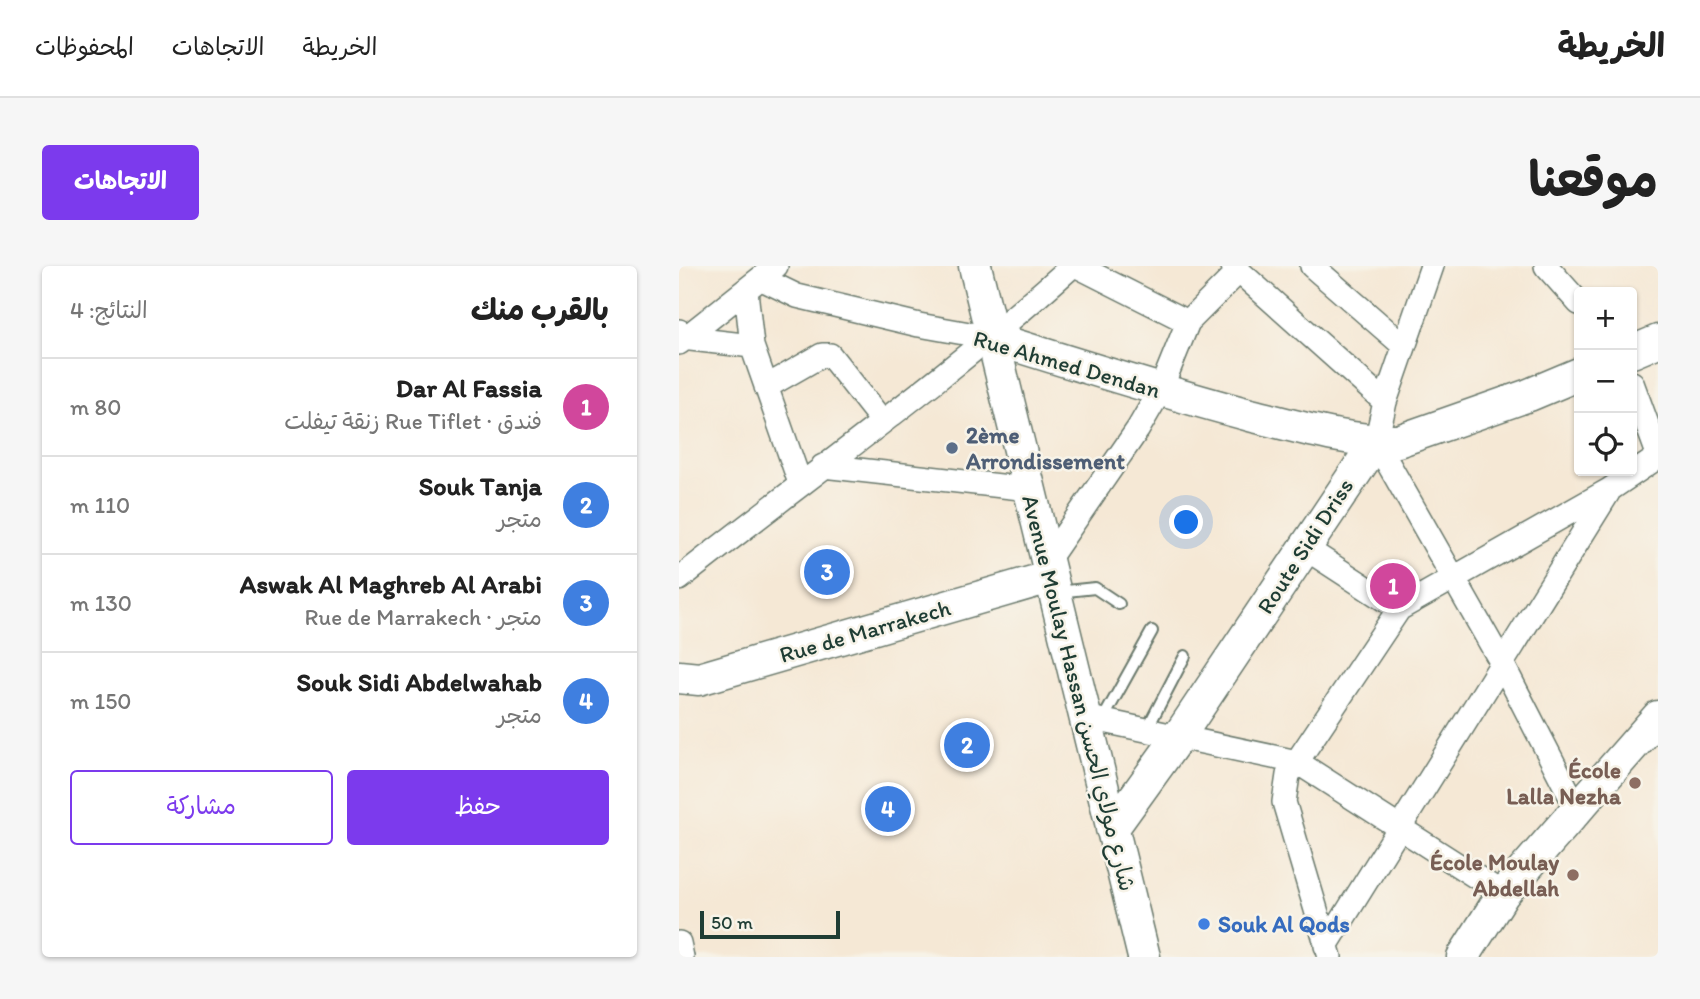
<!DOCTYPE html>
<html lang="ar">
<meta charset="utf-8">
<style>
:root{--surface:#fff;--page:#f6f6f6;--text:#222;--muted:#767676;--line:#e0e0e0;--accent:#7c3aed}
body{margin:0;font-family:Itim,"Playpen Sans Arabic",sans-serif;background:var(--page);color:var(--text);direction:rtl}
.controls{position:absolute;right:21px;top:21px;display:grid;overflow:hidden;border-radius:7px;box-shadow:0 2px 5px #0004}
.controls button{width:63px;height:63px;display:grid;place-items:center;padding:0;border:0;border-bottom:2px solid var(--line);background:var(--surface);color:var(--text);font:35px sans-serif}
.scale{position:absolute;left:21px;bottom:18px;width:140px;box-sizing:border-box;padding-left:7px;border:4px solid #1f3d34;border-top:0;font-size:19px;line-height:24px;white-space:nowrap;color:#1f3d34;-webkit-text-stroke:5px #f7f3e8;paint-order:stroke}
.you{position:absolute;left:508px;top:257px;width:24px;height:24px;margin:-18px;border:5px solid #fff;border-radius:50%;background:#1a73e8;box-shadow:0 0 0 10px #1a73e833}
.badge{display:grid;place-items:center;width:46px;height:46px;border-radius:50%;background:var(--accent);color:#fff;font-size:23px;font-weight:700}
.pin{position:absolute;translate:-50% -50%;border:4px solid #fff;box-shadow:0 2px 7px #0006}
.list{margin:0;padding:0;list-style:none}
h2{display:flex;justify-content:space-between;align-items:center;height:91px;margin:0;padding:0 28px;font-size:30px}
h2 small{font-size:23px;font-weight:400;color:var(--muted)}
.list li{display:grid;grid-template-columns:46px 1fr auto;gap:21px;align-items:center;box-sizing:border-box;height:98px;padding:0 28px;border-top:2px solid var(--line)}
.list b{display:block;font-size:26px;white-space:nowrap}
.list p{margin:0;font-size:23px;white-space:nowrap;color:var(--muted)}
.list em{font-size:23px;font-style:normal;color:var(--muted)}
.actions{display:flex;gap:14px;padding:21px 28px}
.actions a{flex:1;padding:16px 0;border:2px solid var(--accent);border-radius:7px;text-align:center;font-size:24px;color:var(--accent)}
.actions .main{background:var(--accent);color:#fff}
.icon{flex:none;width:38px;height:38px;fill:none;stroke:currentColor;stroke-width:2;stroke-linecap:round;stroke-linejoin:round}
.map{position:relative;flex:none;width:979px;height:691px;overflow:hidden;direction:ltr;border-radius:7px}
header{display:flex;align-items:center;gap:42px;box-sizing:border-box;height:98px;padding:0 35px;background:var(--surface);border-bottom:2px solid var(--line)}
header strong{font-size:33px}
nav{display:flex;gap:38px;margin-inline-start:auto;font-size:24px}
.intro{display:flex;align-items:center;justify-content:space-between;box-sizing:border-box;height:168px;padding:0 42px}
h1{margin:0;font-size:49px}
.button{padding:18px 32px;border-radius:7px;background:var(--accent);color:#fff;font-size:24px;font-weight:700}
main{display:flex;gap:42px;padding:0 42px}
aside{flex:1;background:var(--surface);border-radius:7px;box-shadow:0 2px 5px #0004}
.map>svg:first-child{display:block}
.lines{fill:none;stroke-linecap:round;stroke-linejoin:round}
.lane-casing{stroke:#6a796c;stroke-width:14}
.street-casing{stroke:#6a796c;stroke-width:26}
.secondary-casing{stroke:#6a796c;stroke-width:35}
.lane{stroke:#fff;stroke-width:10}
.street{stroke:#fff;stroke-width:23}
.secondary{stroke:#fff;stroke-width:32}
.service-dot{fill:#5c6f8a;stroke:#f7f3e8;stroke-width:2.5}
.education-dot{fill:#8d6e63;stroke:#f7f3e8;stroke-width:2.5}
.shop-dot{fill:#3f7fe0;stroke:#f7f3e8;stroke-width:2.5}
.labels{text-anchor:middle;stroke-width:5;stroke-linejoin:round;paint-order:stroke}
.street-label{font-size:23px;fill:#1f3d34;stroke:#f7f3e8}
.service-label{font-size:23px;font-weight:bold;fill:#4e5e75;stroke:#f7f3e8;text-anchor:start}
.education-label{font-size:23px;font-weight:bold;fill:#785e54;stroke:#f7f3e8;text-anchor:end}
.shop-label{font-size:23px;font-weight:bold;fill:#366cbe;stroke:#f7f3e8;text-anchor:start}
</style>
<header>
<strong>الخريطة</strong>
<nav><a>الخريطة</a><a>الاتجاهات</a><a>المحفوظات</a></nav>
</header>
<div class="intro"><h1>موقعنا</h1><a class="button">الاتجاهات</a></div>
<main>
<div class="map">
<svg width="979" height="691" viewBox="0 0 979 691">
<rect width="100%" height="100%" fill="#f7f3e8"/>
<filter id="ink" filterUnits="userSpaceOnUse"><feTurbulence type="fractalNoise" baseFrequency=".0143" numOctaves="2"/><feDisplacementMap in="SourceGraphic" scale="14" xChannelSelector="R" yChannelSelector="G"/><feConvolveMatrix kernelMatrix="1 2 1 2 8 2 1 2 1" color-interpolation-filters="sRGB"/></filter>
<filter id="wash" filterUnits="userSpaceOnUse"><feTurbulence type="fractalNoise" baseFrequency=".00686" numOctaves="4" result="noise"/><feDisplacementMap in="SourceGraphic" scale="28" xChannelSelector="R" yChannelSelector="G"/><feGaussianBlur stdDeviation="1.57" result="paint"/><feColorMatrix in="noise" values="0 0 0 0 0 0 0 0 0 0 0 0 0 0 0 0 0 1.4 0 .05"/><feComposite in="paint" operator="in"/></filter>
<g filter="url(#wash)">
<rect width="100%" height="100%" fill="#f5e8d5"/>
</g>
<g filter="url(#ink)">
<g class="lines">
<g class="lane-casing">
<path id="lane" d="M378 326 416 322 440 338
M424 453 473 365
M468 463 506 390"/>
</g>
<g class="street-casing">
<path id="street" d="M398 0 509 56
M554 0 706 136
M633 0 725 80
M753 0 706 136 697 176 824 399 897 541
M867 0 900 37
M83 13 118 30 240 59 313 72
M67 25 73 80 121 217
M0 65 3 72 73 80
M0 77 97 0
M953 117 979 188
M87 121 143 89H151L203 155
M144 200 349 223
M626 282 720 343
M368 295 459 163 481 125 509 56 560 5
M0 313C131 209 269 112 393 0
M406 451 618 496 824 628
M0 677 3 691
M647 680 929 227
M651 691 605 536 609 509 720 343 930 224 979 191"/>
</g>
<g class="secondary-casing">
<path id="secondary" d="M296 0 465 691
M313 72C399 99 484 126 571 149 620 161 668 176 719 175L850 129 900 108
M953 86 979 75
M0 411 20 413 371 311
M433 563 500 470 697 176
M784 691 824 628 979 451"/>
</g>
<use href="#lane" class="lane"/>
<use href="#street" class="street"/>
<use href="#secondary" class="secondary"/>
</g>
</g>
<circle class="service-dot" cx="273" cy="182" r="7"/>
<g class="education-dot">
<circle cx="956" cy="517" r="7"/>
<circle cx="894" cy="609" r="7"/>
</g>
<circle class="shop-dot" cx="525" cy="658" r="7"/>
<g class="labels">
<g class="street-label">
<text transform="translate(388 98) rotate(16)" y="8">Rue Ahmed Dendan</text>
<text transform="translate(626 280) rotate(-57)" y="8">Route Sidi Driss</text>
<text transform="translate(186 365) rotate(-16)" y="8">Rue de Marrakech</text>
<text transform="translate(400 427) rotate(76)" y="8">Avenue Moulay Hassan شارع مولاي الحسن</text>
</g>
<g class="service-label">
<text x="287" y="177">2ème<tspan x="287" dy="26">Arrondissement</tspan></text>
</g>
<g class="education-label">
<text x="942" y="512">École<tspan x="942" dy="26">Lalla Nezha</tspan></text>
<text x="880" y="604">École Moulay<tspan x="880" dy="26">Abdellah</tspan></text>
</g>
<g class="shop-label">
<text x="539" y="666">Souk Al Qods</text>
</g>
</g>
</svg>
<div class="controls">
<button>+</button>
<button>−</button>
<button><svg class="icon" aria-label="locate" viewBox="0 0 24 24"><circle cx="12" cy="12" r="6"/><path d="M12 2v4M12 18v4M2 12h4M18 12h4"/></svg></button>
</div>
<div class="scale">50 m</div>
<div class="you"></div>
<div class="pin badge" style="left:714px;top:320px;background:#d1479c">1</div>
<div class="pin badge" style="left:288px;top:479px;background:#3f7fe0">2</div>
<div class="pin badge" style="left:148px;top:306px;background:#3f7fe0">3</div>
<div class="pin badge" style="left:209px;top:543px;background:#3f7fe0">4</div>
</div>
<aside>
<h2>بالقرب منك<small>النتائج: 4</small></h2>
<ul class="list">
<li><span class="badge" style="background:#d1479c">1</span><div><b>Dar Al Fassia</b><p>فندق · Rue Tiflet زنقة تيفلت</p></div><em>80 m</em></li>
<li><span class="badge" style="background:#3f7fe0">2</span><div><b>Souk Tanja</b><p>متجر</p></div><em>110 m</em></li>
<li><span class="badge" style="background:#3f7fe0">3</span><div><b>Aswak Al Maghreb Al Arabi</b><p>متجر · Rue de Marrakech</p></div><em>130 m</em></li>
<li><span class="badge" style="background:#3f7fe0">4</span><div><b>Souk Sidi Abdelwahab</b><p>متجر</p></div><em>150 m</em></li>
</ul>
<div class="actions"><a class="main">حفظ</a><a>مشاركة</a></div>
</aside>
</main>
